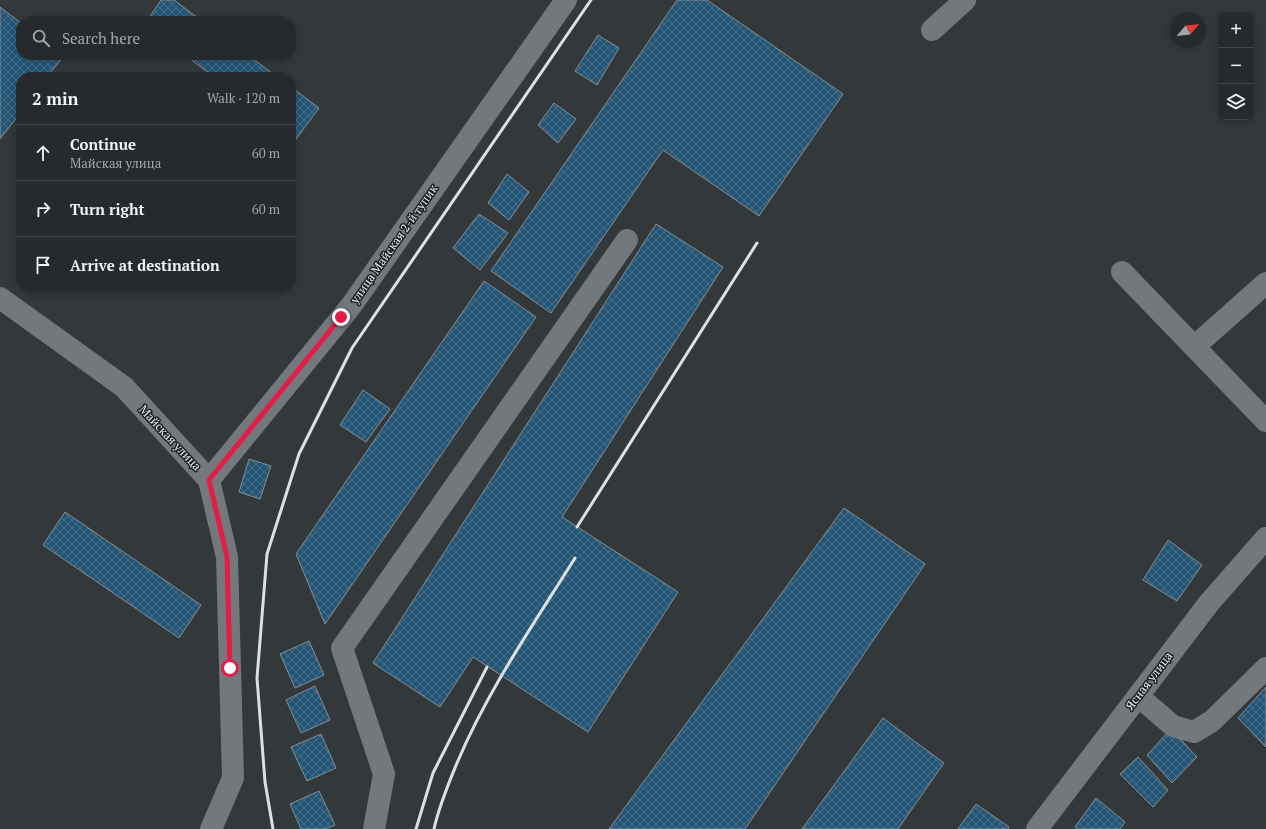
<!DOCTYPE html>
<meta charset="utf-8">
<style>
:root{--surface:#262a2c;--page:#323638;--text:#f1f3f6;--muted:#a4a7a9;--line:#424648}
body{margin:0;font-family:"PT Serif",serif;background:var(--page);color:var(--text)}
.controls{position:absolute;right:12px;top:12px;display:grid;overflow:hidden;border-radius:8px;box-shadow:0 2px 6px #0003}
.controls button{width:36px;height:36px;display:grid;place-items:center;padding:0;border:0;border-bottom:1px solid var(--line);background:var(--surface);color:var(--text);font:20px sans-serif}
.compass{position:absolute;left:1170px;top:12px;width:36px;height:36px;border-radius:50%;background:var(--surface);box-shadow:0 2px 6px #0003;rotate:62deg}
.stop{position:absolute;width:12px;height:12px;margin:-9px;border:3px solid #e11d48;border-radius:50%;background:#fff}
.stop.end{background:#e11d48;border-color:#fff;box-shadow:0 1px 4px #0008}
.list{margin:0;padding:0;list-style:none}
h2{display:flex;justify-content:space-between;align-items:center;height:52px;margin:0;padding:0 16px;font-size:17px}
h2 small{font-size:13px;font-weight:400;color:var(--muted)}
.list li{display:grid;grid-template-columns:26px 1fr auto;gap:12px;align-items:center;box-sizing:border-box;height:56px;padding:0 16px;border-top:1px solid var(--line)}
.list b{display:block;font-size:15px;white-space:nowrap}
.list p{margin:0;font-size:13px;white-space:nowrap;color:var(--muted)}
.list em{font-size:13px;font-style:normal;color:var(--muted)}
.icon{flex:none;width:22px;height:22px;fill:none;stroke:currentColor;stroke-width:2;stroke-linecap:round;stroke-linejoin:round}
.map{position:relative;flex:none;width:1266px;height:829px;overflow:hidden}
.search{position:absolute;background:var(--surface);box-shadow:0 2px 6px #0003;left:16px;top:16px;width:280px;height:44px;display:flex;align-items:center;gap:10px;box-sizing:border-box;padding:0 14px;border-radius:16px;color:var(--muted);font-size:15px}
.panel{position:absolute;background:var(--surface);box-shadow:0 2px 6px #0003;left:16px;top:72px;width:280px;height:220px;border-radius:16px}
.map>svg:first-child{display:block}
.building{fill:url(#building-cross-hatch);stroke:#888e92}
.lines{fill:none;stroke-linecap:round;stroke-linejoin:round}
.minor{stroke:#73787c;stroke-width:22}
.rail{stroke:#dde0e2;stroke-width:3}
.route{stroke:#e11d48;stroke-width:5}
.labels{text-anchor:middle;stroke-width:3;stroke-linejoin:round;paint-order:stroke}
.street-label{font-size:12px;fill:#f0f3f5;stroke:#1c1f20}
</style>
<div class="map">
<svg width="1266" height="829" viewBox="0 0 1266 829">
<defs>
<pattern id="building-cross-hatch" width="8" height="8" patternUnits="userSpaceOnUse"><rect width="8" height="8" fill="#245575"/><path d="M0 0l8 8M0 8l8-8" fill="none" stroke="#446e89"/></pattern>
</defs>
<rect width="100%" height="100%" fill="#33383b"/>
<path class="building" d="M161 0H174L202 21H147Z
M677 0H707L843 94 759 216 663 150 551 313 491 271Z
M0 7 21 23V55H61L63 57 47 77H21V112L0 139Z
M598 35 619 48 597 85 575 71Z
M185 55H248L277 77H214Z
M291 87 319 108 291 146Z
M554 103 576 119 558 143 538 125Z
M507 174 529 192 509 220 488 203Z
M479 214 508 233 480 270 453 248Z
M656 224 723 267 562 517 678 592 588 732 473 657 440 707 373 663Z
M484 281 536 317 325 624 296 554Z
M363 390 390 409 366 442 340 425Z
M249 459 271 466 260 499 239 492Z
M844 508 925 564 745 829H609Z
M65 512 201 605 179 638 43 545Z
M1168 540 1202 565 1177 601 1143 580Z
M309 641 324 675 295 688 280 654Z
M315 686 330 720 301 733 286 700Z
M1266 687V747L1238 718Z
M883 718 944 763 898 829H802Z
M1171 729 1197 757 1172 783 1147 755Z
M321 734 336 768 307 781 291 747Z
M1138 757 1168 790 1153 807 1120 774Z
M319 791 335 825 325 829H301L290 804Z
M1096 798 1125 822 1120 829H1078L1075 827Z
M976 804 1009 827 1008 829H958Z"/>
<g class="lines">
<path class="minor" d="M932 30 965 0
M1122 272 1266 421
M0 298 124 387 209 480 227 557 233 778 211 829
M1194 347 1266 283
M209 480 351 306 566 0
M1138 696 1173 726 1194 732 1212 721 1266 668
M374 829 384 774 342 648 627 240
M1037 829 1209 603 1266 538"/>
<path class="rail" d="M577 527 757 243
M273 829 265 782 257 678 267 554 299 454 352 348 591 0
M416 829 433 773 487 667
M434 829C439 806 448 785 457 763 488 690 533 625 575 558"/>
</g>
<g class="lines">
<path class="route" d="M230 668 227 557 209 480 341 317"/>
</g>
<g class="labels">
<g class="street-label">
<text transform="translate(394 244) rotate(-55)" y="4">улица Майская 2-й тупик</text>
<text transform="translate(170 438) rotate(47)" y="4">Майская улица</text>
<text transform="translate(1149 681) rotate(-53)" y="4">Ясная улица</text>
</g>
</g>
</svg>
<div class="controls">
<button>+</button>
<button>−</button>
<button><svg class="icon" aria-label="layers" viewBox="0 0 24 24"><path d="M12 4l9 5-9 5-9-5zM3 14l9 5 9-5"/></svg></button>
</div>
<svg class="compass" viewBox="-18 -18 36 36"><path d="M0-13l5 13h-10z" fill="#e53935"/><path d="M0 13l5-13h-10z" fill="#a4a7a9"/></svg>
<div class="stop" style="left:230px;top:668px"></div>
<div class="stop end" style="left:341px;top:317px"></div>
<div class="search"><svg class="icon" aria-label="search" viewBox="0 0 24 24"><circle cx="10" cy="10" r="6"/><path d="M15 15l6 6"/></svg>Search here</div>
<section class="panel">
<h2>2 min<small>Walk · 120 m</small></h2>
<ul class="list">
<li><svg class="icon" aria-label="ahead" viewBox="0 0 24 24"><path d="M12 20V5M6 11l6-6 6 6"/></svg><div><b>Continue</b><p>Майская улица</p></div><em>60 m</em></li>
<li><svg class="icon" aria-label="right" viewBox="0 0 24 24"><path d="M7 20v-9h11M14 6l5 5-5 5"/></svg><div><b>Turn right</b></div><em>60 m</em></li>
<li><svg class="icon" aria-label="arrive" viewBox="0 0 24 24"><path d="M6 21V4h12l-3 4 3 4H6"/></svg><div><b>Arrive at destination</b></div></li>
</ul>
</section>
</div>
